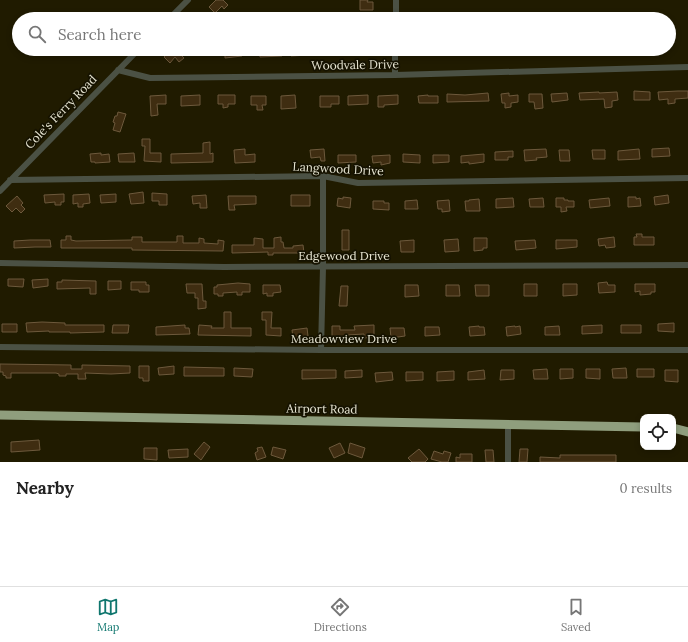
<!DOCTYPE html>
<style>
:root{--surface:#fff;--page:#f2f2f2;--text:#222;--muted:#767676;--line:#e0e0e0;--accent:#0f766e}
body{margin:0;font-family:Lora,serif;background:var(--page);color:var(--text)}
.controls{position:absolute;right:12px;bottom:12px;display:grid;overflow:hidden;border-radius:8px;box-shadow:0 2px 6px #0003}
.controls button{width:36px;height:36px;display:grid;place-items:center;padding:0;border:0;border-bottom:1px solid var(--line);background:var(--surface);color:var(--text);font:20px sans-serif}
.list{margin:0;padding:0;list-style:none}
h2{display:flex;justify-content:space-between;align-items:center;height:52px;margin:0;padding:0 16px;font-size:17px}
h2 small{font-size:13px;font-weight:400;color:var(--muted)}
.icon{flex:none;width:22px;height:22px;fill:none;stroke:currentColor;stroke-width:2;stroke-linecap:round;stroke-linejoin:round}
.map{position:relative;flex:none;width:688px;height:462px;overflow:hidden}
.search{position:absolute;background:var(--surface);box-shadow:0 2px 6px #0003;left:12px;right:12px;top:12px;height:44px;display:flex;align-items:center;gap:10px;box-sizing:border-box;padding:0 14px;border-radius:22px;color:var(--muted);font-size:15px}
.sheet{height:124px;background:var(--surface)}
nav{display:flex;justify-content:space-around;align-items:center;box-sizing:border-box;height:56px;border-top:1px solid var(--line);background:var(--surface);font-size:11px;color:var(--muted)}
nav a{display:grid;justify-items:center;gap:2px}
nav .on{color:var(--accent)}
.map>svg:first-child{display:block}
.building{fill:#3f2d11;stroke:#6d593c}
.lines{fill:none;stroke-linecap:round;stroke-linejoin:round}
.minor{stroke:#4b5144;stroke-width:6}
.highway{stroke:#8f9e7d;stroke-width:9}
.labels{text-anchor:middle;stroke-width:3.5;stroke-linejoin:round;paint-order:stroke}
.street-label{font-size:12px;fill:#e7e5d2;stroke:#151200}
</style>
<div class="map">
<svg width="688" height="462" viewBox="0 0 688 462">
<rect width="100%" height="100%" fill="#201b00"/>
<path class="building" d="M216 0H223L228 5 224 9 222 6 215 13 209 7Z
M360 0H368L367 2H373V10H360Z
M172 49H184L179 53 184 58 179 62 175 57 170 63 164 57Z
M242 49V56L225 58V50Z
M259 49H281L282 56 260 57Z
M291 49H309V55L291 56Z
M326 49H345L346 54 326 55Z
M634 91 650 92V100H634Z
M678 91H688V98L675 99V103L668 104V99L659 100 658 92Z
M599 92V93L617 92 618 100 612 101V107L605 108 604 99 580 100 579 93Z
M488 93 489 101 447 102V94L465 95Z
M509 93V96L518 95V102L511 103V107L505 108V103H502L501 94Z
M567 93 568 100 552 102 551 94Z
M529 94H542L543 108 535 109 534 102H529Z
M166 95V104H157L158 115 151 116 150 96Z
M200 95V105L181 106V96Z
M218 95H235V104H228V107L223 108V104H218Z
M295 95 296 108 281 109V96Z
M368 95V104L348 105V96Z
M398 95V104L384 105V107H378V96Z
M428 95V96H438V103H419L418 96Z
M251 96H266V105H262L263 110H257V105H251Z
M320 96H339V104H331V107H320Z
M118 112 126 114 120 132 113 130 115 123 113 122 115 116H117Z
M142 139H150V153H161V162L144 161 145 146H142Z
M210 142V154L213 153V162L171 163V154L203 153V143Z
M669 148 670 156 652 157V149Z
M245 149V155L255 154V162L235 163 234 150Z
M324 149 325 161H321L320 157 311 158 310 150Z
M546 149 547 157 536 158 537 160 525 161 524 150Z
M639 149 640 159 618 160V151Z
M559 150H569L570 161H560Z
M592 150H605V159H593Z
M513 151V157H508V160H495V152Z
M101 153V155L109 154 110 162 95 163V162H91L90 154Z
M134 153 135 162H119L118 154Z
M403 154 420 155V163L403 162Z
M484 154V162L469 164V162L461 163V156Z
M338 155H356V162L338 163Z
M390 155V163L381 165V162L373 163 372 156Z
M433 155H449V162L433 163Z
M143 192 144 203 131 204 129 194Z
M152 193 167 194V205H159V201H152Z
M64 194V202H61V205H55V202L45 203 44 195Z
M89 194 90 203 83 204V207H78V203L73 204V195Z
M116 194V202L101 203 100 195Z
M206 195 207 208H200V203L193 204 192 196Z
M291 195H310V206H291Z
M668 195 669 203 655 205 654 197Z
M17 196 23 203 21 205 25 209 21 213 16 208 12 212 6 206Z
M228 196H256V204L234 205 235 210H229Z
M343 197 351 198 350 208 337 206 338 198 343 199Z
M628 197H636V199L640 198 641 206 628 207Z
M513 198 514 207 496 208V199Z
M543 198 544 207H530L529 199Z
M556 198H564V200H568V201H574V207H566L567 211 561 212V207H556Z
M609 198 610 206 590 208 589 200Z
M479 199 480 211H466L465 201H469V200Z
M417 200 418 209H405V201Z
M449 200 450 211 442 212V209H438L437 201Z
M373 201H384V203H389V210L373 209Z
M342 230H349V250H342Z
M636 234H642V237H654V245H634V237H637Z
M66 236H71V240L76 241 132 240V237H142V242H177V236H183V243H199V238L204 239V243L218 244V240L224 241 223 251 132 250V248H61V240H66Z
M281 237V242H283L284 248H293V246L303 245 304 253H273V255H268V252L232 253V245H254V238L263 239V248H274V238Z
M614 237 615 247 606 248 605 245 599 246 598 239Z
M474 238H487V248H483V250L474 251Z
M458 239 459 251 445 252 444 240Z
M30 240H50L51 247H35L14 248V241Z
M414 240V252H401L400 241Z
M535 240 536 248 516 250 515 241Z
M556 240H577V247L556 249Z
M8 279H24L23 287 8 286Z
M48 279V286L33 288 32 280Z
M62 280 96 281V294H90V288L57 289V282H62Z
M108 281H121V289L108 290Z
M131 282H146V285H149V292H139V290H131Z
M607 282 608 285H615V292L599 293 598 283Z
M238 283 250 284V292H242V295H237V292L223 293V296H218V294H214V287H217V285Z
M186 284H202L203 301H206V308L198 309V298H195V293H187Z
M524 284H537V296H524Z
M563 284H577V295L563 296Z
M635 284H655V292H651V294L640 295V291L635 292Z
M263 285H280L281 292 273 293V296H267V293L263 294Z
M405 285H418L419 296 405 297Z
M446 285H459L460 296H446Z
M475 285H489V296H476Z
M341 286H348L347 306H339Z
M224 312H231V328H251V336L198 335 199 325 212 326 211 328H224Z
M262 312H272L271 328H281V336L266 335V320H262Z
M42 322 65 323V325H104V332L70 333V332H49V331L27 332 26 323Z
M674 323V332L658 331V324Z
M2 324H17V332H2Z
M113 325H129L128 333H112Z
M185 325V328H189L190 334 156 335V327Z
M374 325V337L364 338V334L347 335V338H332V326H340V330H355L354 326Z
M602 325V333L582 334V326Z
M621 325H641V333H621Z
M479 326V327H484L485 335 470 336 469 327Z
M515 326V327L520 326 521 334 507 336 506 327Z
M559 326 560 335H545V327Z
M425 327H439L440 335 425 336Z
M307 328 308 336 293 338 292 330Z
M390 328H404L405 336 391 338Z
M0 364 71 365V369H82V365L130 366V373L111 374 85 373 86 379H78V374H66V376H59V374L56 373H11V378H6V376L3 375V372H0Z
M139 366H149V381H143V378H139Z
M174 366V374L159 375 158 368Z
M184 367 224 368V376H184Z
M234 368 253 369 252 377 234 376Z
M626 368 627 378H613L612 369Z
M547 369 548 379H534L533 370Z
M560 369H573V378L560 379Z
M586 369H600V379L586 378Z
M637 369H654V377H637Z
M302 370H336V378L302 379Z
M362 370V377L345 378V371Z
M484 370 485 379 468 380V372Z
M501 370H514V379L500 380Z
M665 370H678V382L665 381Z
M454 371V380L437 381V372Z
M392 372 393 380 376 382 375 373Z
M406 372H423V380L406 381Z
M39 440 40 450 11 452V442Z
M204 442 210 447 201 460 194 454Z
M340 443 345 453 334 458 329 448Z
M350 443 365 448 362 458 348 453Z
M262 447 266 457 257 460 255 453 258 451 257 448Z
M273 447 286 450 283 459 271 455Z
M144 448H157V460L144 459Z
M188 449V457L169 458 168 450Z
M419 449 428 459 425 462H412L408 458Z
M520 449H528L527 462H519Z
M485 450H493L494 462H486Z
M434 451 443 454 444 451 451 453 448 462H442L431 459Z
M460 454H472V462H456V457L460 458Z
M560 455H616V462H540V457L560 458Z"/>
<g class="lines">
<path class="minor" d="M169 19 188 0
M396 19V0
M118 70 150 78 395 75 688 67
M395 75V49
M10 180 323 176 358 183 688 178
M0 191 139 49
M0 263 224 267 688 265
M0 347 321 350H688
M321 350 323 267V176
M508 462V425"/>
<path class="highway" d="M0 415 643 427
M673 428 688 432"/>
</g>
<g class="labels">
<g class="street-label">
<text transform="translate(355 65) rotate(-1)" y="4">Woodvale Drive</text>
<text transform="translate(61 112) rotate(-46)" y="4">Cole's Ferry Road</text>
<text transform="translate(338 169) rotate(3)" y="4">Langwood Drive</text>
<text x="344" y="260">Edgewood Drive</text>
<text x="344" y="343">Meadowview Drive</text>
<text transform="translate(322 409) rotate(1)" y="4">Airport Road</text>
</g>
</g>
</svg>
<div class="controls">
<button><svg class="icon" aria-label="locate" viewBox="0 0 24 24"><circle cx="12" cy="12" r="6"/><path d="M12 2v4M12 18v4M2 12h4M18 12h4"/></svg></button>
</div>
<div class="search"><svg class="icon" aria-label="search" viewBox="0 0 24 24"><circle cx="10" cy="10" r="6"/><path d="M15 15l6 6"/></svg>Search here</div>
</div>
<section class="sheet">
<h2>Nearby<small>0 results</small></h2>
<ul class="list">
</ul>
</section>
<nav>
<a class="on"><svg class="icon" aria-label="map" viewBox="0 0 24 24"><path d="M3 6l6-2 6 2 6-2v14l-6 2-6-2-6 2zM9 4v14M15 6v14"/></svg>Map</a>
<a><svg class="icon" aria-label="directions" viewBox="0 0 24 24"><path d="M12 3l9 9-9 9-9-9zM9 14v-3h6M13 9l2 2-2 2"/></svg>Directions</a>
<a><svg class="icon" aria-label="saved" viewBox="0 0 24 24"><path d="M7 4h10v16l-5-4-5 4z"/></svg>Saved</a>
</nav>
